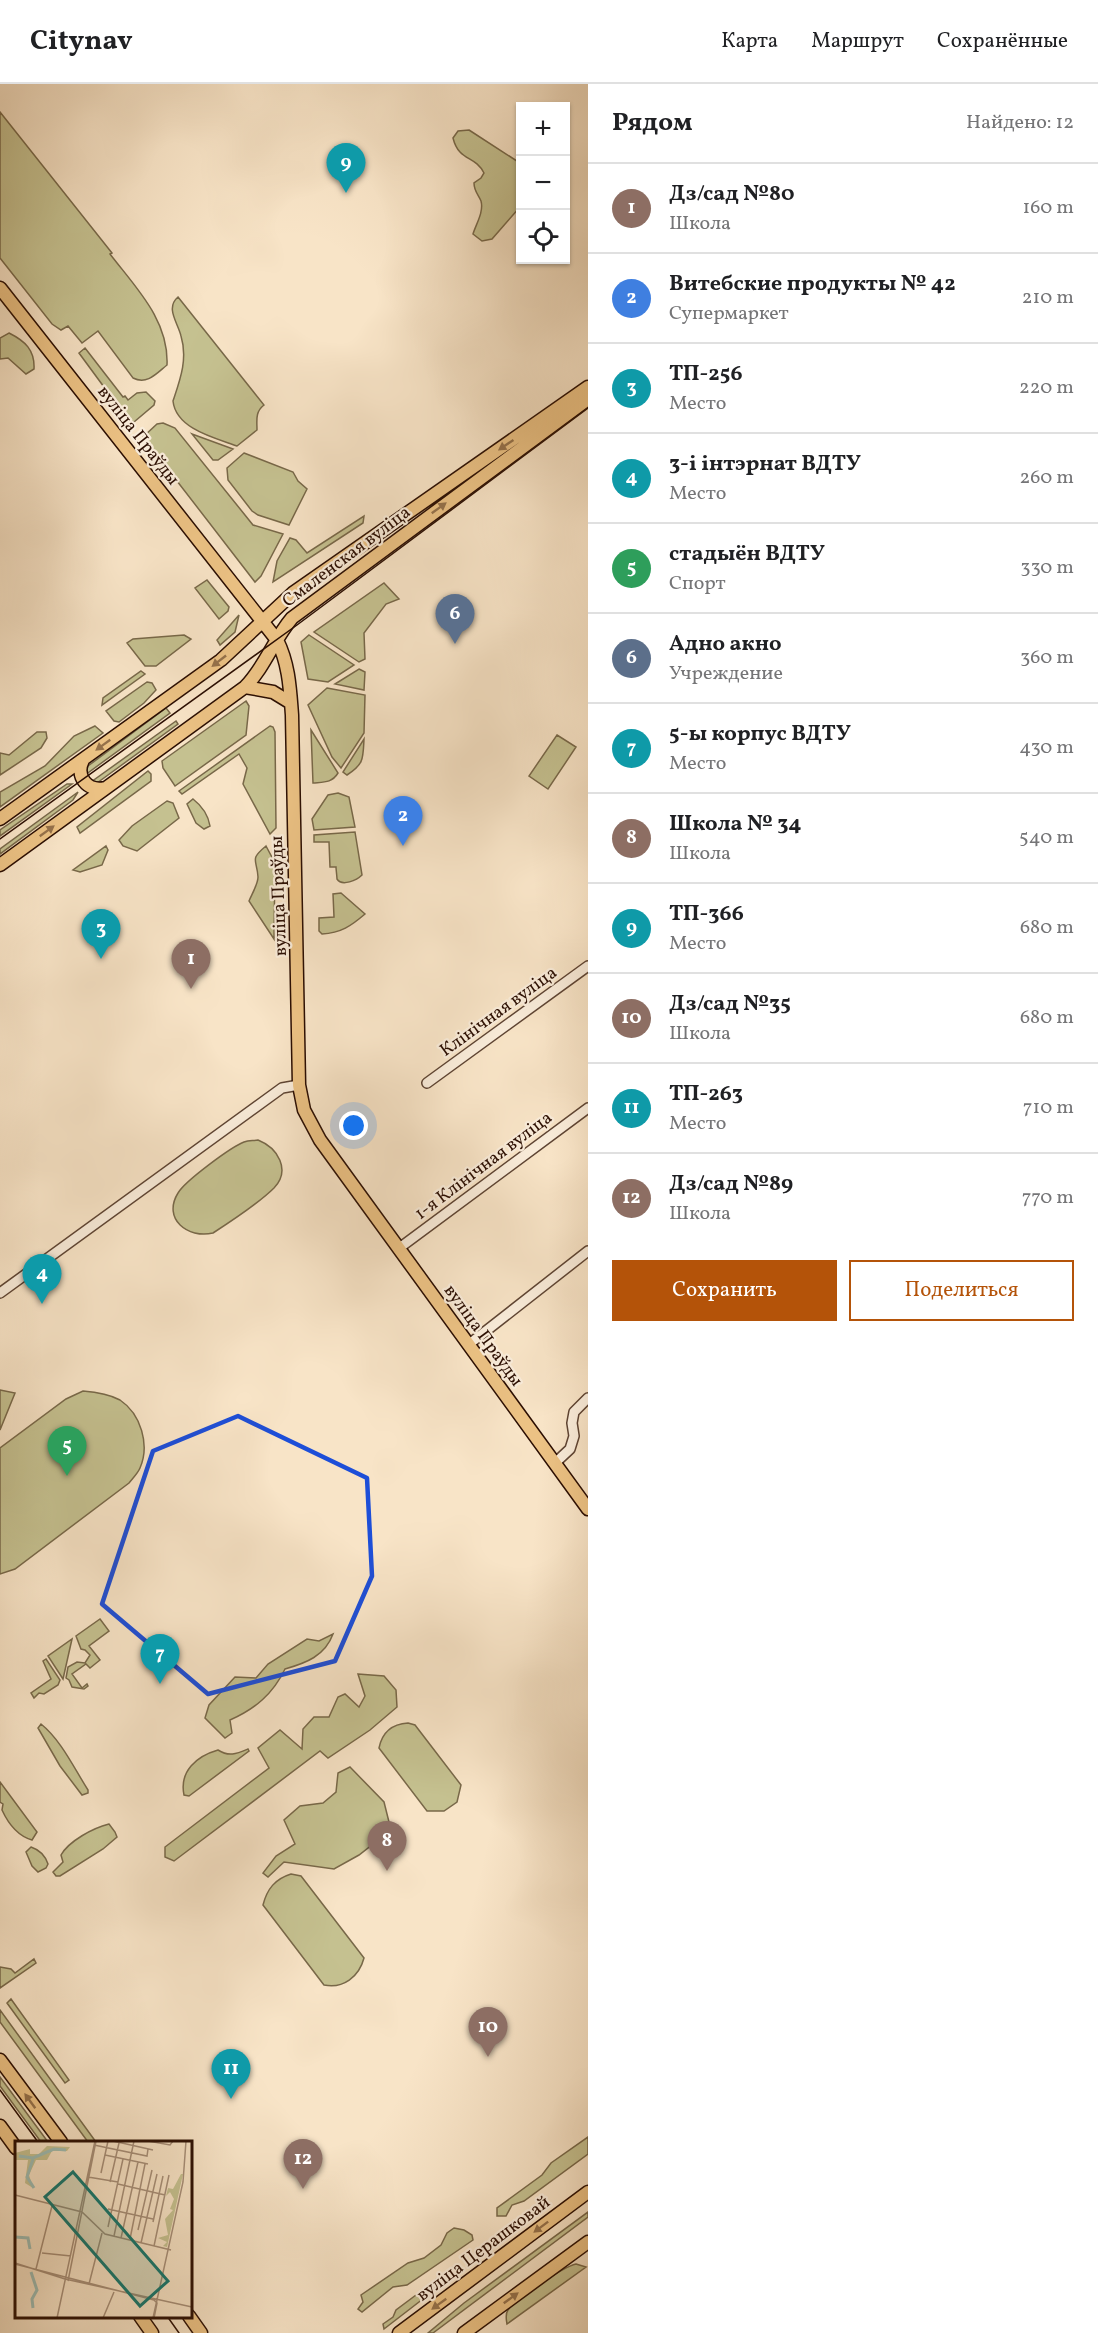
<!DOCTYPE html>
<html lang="ru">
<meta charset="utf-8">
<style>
:root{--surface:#fff;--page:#f6f6f6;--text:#202124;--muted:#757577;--line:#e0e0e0;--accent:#b45309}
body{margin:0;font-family:Vollkorn,serif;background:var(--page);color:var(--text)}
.controls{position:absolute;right:18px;top:18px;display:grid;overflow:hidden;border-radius:0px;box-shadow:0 2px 4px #0004}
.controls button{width:54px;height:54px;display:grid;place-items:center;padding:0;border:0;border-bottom:2px solid var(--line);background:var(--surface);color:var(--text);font:30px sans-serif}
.you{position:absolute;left:354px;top:1042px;width:21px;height:21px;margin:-15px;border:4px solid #fff;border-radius:50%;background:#1a73e8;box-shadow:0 0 0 9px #1a73e833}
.badge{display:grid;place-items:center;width:39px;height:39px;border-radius:50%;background:var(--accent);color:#fff;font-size:20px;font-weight:700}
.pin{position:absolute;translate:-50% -50px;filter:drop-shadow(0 2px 3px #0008)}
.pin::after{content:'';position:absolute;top:32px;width:21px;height:18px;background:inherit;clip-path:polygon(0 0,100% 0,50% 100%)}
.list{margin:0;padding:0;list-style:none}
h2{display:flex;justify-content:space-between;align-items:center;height:78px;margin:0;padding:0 24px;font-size:26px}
h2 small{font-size:20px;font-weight:400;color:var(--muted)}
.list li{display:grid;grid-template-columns:39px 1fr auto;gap:18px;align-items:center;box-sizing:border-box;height:90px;padding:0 24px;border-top:2px solid var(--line)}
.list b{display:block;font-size:22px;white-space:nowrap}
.list p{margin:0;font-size:20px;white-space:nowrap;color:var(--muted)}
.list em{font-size:20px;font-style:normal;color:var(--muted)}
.actions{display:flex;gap:12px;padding:18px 24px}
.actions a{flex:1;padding:14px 0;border:2px solid var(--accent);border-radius:0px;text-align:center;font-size:21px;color:var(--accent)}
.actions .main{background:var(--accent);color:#fff}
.icon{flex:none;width:33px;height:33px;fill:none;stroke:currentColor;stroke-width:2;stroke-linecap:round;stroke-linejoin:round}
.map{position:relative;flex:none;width:588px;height:2249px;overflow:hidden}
header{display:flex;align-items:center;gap:36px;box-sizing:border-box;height:84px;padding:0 30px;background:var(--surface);border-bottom:2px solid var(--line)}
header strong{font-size:28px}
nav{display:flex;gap:33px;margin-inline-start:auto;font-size:21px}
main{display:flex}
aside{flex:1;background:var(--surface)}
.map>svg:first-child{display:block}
.green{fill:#c5c190;stroke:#786849;stroke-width:1.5}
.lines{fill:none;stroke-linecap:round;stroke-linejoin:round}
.minor-casing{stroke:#5e4433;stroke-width:12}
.major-casing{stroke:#2b0e02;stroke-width:15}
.minor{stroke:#faeddb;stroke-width:9}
.major{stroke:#ecc284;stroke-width:12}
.tram{stroke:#2b0e02;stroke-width:1.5}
.oneway{fill:#95714a}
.marked{fill:none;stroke:#1d4ed8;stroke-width:4.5;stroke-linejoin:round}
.labels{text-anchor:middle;stroke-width:4.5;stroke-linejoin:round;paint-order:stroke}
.street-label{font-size:18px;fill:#2b0e02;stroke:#faeddb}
.inset-river{fill:none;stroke:#9dbeb6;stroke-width:3}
.inset-road{fill:none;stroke:#a68e78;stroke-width:1.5}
.view{fill:#0f766e;fill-opacity:0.15;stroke:#0f766e;stroke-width:3}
.inset-edge{fill:none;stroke:#2b0e02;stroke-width:3}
</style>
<header>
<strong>Citynav</strong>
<nav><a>Карта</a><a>Маршрут</a><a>Сохранённые</a></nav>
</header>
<main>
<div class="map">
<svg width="588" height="2249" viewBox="0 0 588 2249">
<rect width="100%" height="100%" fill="#f8e4c7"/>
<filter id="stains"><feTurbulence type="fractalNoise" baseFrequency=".00333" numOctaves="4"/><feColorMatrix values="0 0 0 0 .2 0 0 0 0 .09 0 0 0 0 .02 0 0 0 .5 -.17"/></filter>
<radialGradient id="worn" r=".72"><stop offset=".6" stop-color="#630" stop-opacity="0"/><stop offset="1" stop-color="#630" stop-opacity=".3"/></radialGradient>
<path class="green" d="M0 28 112 169 110 170C136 204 169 236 167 281 156 290 147 301 133 294L98 247 82 259 68 242 61 246 52 240 0 174Z
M469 46 520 79V123L492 155 482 157 473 150C476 140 484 128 481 117 478 110 474 107 474 99L481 94 484 89C475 71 459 78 453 54L458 47Z
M178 213 264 321C255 328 257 336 257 346L237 362C215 354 176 345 173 317 180 296 188 275 181 252 178 239 165 224 178 213Z
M9 249C25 257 35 266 34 285L26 290 8 274 0 275V254Z
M85 264 123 313 125 312 128 316 137 309 146 308 155 317 154 321 134 338 129 337 79 269Z
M163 339 175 344 253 441 283 450 261 492 255 498 143 353 157 340Z
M192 350 233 365 218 376H213Z
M244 369 293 388 298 397 307 405 289 441 258 431 252 427 228 396 227 384Z
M364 432 363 439 273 498 277 477 290 454 296 456 307 469Z
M207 496 229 523 228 527 219 535 195 504Z
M384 499 399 515 386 520 364 549 365 575 359 578 314 548Z
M239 531 235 548 220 561 217 556Z
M184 551 191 555 156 582H145L127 559 133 555Z
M309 551 354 581 328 598 308 595 301 558Z
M359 585 365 588 364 606 335 600Z
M141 587 145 590 102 621 103 614Z
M147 598 152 599 156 606 144 619 119 638 114 637 106 627Z
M327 604 365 611 364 649 341 684 332 673 308 621Z
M246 617 249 622 246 651 175 702 163 684 162 677Z
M166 624 170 629 85 691 88 682Z
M176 637 178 640 97 699 91 698Z
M95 642 103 649 0 723V708L45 682 74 652Z
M270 642 273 643 275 648 276 744 270 750 243 700 247 684 239 670 182 710 179 707Z
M311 646 338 689C332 699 324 698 313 699Z
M37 648H46L47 654 41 664 0 691V669L9 671Z
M557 651 576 663 548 705 529 692Z
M364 655C363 675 364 680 347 691L343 688Z
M148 687 151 690V697L80 749 77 743Z
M67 700H72L0 752V746Z
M78 708 73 716 0 770V765Z
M338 709 349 713 355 743 314 746 312 735 328 711Z
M193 715C202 722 208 730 210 742L204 745 196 739 187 720Z
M167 717 173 719 179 734 137 767 123 762 119 756 132 742Z
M355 748 362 791C357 796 342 803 337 795 337 793 336 785 336 783H330L329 758H314V751Z
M106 762 108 766 102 781 80 788 73 786Z
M266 762 275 779 274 855 249 817C252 810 258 800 258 793 257 775 249 776 266 762Z
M341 809 365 830C351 842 341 849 322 850L319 847V834L334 833 333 810Z
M258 1056C278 1064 291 1086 274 1104 260 1118 230 1138 213 1149 188 1155 162 1135 178 1109 185 1097 231 1063 244 1058 249 1056 253 1057 258 1056Z
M0 1306 15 1309 0 1346Z
M83 1307C96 1308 109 1310 120 1316 141 1330 150 1361 140 1384 138 1389 133 1394 129 1399L15 1485 0 1490V1364L66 1315Z
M100 1535 109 1547 89 1562 100 1576 90 1584 86 1580 72 1590 82 1604 87 1600 88 1602 84 1605 72 1603 69 1596 66 1594 68 1583 77 1578 85 1579 90 1571 85 1566 81 1565 76 1552Z
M333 1550C325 1572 306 1579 285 1585 273 1610 255 1625 230 1636L232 1649 225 1654 205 1634 209 1621 235 1593 256 1594 268 1580 307 1555 319 1557Z
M72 1555 63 1595 48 1572Z
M46 1575 60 1596 58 1601 44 1610 39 1609 34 1614 31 1609 51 1595 43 1577Z
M358 1590 384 1592 396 1606 397 1623 370 1646 328 1674 320 1667 174 1777 165 1773V1763L269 1684 258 1664 280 1646 302 1665 303 1645 314 1633H329L338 1613 345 1610 359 1623 365 1612Z
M408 1639 415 1641 461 1701 457 1718 444 1727H427L379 1664C382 1649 392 1640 408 1639Z
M41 1640C61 1656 74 1684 88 1706V1709L82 1711 60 1682 38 1644Z
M248 1665 249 1667 189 1712 184 1711C179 1687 197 1672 218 1666 229 1673 236 1670 248 1665Z
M350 1683 384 1718 391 1746 359 1771 334 1785 284 1778 268 1793 263 1789 276 1772 295 1760 284 1736 300 1722 323 1719 336 1708 338 1689Z
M0 1698 37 1748 32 1756C18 1752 8 1739 2 1726L3 1720 0 1718Z
M109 1740 115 1748 117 1753 103 1765 60 1792H56L53 1788 63 1778 61 1771C69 1757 93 1744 109 1740Z
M31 1763C40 1766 45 1771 48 1780L46 1784 38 1788 32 1782 26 1768Z
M291 1790 301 1792 364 1874C359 1893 343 1905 324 1901L263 1821C267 1805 275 1795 291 1790Z
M34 1875 36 1879 0 1904V1883L11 1885 15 1889Z
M11 1915 69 1996 65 1999 7 1919Z
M0 1926 96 2058H88L0 1938Z
M0 1993 48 2058H41L0 2002Z
M588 2053V2070L524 2117 512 2121 506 2132H497V2124L542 2091 551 2079Z
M588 2128V2133L433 2249H428L464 2219Z
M454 2144 464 2146 472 2151 473 2156 407 2201 393 2203 362 2228 358 2225 363 2218 361 2211 408 2179 424 2174 441 2161 447 2149Z
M457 2180 461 2186 434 2208 435 2196Z
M576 2180 586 2183 507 2240C506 2235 505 2230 508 2226 515 2215 563 2183 576 2180Z
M420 2208 428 2211 384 2245 383 2240 393 2233 396 2226Z"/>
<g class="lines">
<g class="minor-casing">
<path id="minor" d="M427 999 588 882
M398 1165 588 1024
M0 1209 282 1004 299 1001
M468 1261 588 1167
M555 1379 570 1365 574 1352 572 1339 574 1328 588 1314"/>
</g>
<g class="major-casing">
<path id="major" d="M0 204 277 556C289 580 290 605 292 631L299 1001 304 1026 320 1056 588 1425
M245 603 273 608 291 619
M83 676C75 692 87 708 105 704
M0 735 221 576 293 509 588 303
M0 781 245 603C265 583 274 555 292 534L588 315
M0 1976 61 2058
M0 2042 16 2064
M140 2232 152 2249
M189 2232 201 2249
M399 2249 588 2108
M464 2249 588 2158"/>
</g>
<use href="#minor" class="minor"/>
<use href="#major" class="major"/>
<path class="tram" d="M0 755 297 541 588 324
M0 2006 38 2058
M167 2232 179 2249"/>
</g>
<defs><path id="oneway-solid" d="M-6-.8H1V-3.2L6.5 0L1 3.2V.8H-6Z" transform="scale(1.5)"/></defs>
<g class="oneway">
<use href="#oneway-solid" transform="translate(506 361) rotate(146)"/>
<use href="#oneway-solid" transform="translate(439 424) rotate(-36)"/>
<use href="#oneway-solid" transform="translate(219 577) rotate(142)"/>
<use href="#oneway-solid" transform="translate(103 661) rotate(144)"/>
<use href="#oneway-solid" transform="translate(47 747) rotate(-36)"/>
<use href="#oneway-solid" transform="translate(30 2017) rotate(-126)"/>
<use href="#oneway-solid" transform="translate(541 2143) rotate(143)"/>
<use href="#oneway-solid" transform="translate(511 2214) rotate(-36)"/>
<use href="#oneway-solid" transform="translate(439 2220) rotate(144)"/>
</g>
<path class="marked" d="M238 1332 367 1394 372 1492 335 1577 208 1610 102 1520 153 1367Z"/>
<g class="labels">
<g class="street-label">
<text transform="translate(139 351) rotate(52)" y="6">вуліца Праўды</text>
<text transform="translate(346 472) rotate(-37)" y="6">Смаленская вуліца</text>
<text transform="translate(278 812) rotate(-92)" y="6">вуліца Праўды</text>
<text transform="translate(498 927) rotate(-36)" y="6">Клінічная вуліца</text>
<text transform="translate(483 1081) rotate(-37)" y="6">1-я Клінічная вуліца</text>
<text transform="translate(484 1251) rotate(54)" y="6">вуліца Праўды</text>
<text transform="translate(483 2164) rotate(-37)" y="6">вуліца Церашковай</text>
</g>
</g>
<g transform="translate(15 2057)">
<rect width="177" height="177" fill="#f8e4c7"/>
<path d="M32 5 55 6 52 10H37L32 19H21L14 34 18 47 10 42 13 19H0V12L15 8V13H24ZM166 33H168L152 106 148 105 152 101 143 97 153 94 150 78 158 69 155 68 159 58 155 51 151 55 153 47 158 48Z" fill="#c5c190"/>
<path class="inset-river" d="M4 15 18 17 39 8 51 9M18 18 12 36 19 47M0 96 13 97 15 108M16 131 22 149 17 158 18 167"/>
<path class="inset-road" d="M98 0 138 9M133 0 155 4 158 0M79 4 132 15 133 8M90 14 133 23M86 32 93 0M73 36 103 41M95 41 104 2M103 43 150 54M0 54 67 71 90 93 156 109M93 68 138 78M138 81 148 35M93 86 108 18M123 89 137 29M99 95 119 0M106 97 123 21M115 98 130 23M126 102 142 33M139 105 154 34M27 112 56 115M0 122 50 138 177 166M0 123 139 159 142 162 139 177M21 128 37 65M53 140 81 0M74 143 87 92M42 177 80 0M88 177 99 151M138 177 168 41 171 0"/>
<path class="view" d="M58 31 153 140 125 165 30 56Z"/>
<rect width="177" height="177" class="inset-edge"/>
</g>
<rect width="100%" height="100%" filter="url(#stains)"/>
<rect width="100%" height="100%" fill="url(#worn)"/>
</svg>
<div class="controls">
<button>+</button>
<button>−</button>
<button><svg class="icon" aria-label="locate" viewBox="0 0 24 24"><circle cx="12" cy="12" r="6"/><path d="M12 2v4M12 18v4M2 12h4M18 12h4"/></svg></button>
</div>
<div class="you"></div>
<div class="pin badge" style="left:191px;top:905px;background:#8d6e63">1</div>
<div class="pin badge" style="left:403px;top:762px;background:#3f7fe0">2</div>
<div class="pin badge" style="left:101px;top:875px;background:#0f9aa8">3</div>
<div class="pin badge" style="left:42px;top:1220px;background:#0f9aa8">4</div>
<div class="pin badge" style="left:67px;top:1392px;background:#2e9e5b">5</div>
<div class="pin badge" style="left:455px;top:560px;background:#5c6f8a">6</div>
<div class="pin badge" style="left:160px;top:1600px;background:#0f9aa8">7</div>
<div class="pin badge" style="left:387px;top:1787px;background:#8d6e63">8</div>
<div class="pin badge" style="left:346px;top:109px;background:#0f9aa8">9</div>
<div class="pin badge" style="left:488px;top:1973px;background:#8d6e63">10</div>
<div class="pin badge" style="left:231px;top:2015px;background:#0f9aa8">11</div>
<div class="pin badge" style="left:303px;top:2105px;background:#8d6e63">12</div>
</div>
<aside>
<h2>Рядом<small>Найдено: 12</small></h2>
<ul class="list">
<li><span class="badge" style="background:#8d6e63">1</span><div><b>Дз/сад №80</b><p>Школа</p></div><em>160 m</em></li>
<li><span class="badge" style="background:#3f7fe0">2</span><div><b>Витебские продукты № 42</b><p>Супермаркет</p></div><em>210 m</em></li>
<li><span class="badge" style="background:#0f9aa8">3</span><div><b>ТП-256</b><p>Место</p></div><em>220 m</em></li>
<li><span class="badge" style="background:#0f9aa8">4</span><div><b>3-і інтэрнат ВДТУ</b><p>Место</p></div><em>260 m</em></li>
<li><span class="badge" style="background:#2e9e5b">5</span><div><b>стадыён ВДТУ</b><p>Спорт</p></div><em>330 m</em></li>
<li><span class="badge" style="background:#5c6f8a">6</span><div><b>Адно акно</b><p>Учреждение</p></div><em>360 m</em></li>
<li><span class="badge" style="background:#0f9aa8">7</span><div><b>5-ы корпус ВДТУ</b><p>Место</p></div><em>430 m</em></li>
<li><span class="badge" style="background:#8d6e63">8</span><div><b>Школа № 34</b><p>Школа</p></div><em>540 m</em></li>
<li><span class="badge" style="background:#0f9aa8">9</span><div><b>ТП-366</b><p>Место</p></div><em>680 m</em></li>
<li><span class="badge" style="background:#8d6e63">10</span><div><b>Дз/сад №35</b><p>Школа</p></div><em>680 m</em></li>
<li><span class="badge" style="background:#0f9aa8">11</span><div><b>ТП-263</b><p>Место</p></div><em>710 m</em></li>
<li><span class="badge" style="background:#8d6e63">12</span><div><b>Дз/сад №89</b><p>Школа</p></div><em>770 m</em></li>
</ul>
<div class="actions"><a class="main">Сохранить</a><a>Поделиться</a></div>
</aside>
</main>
